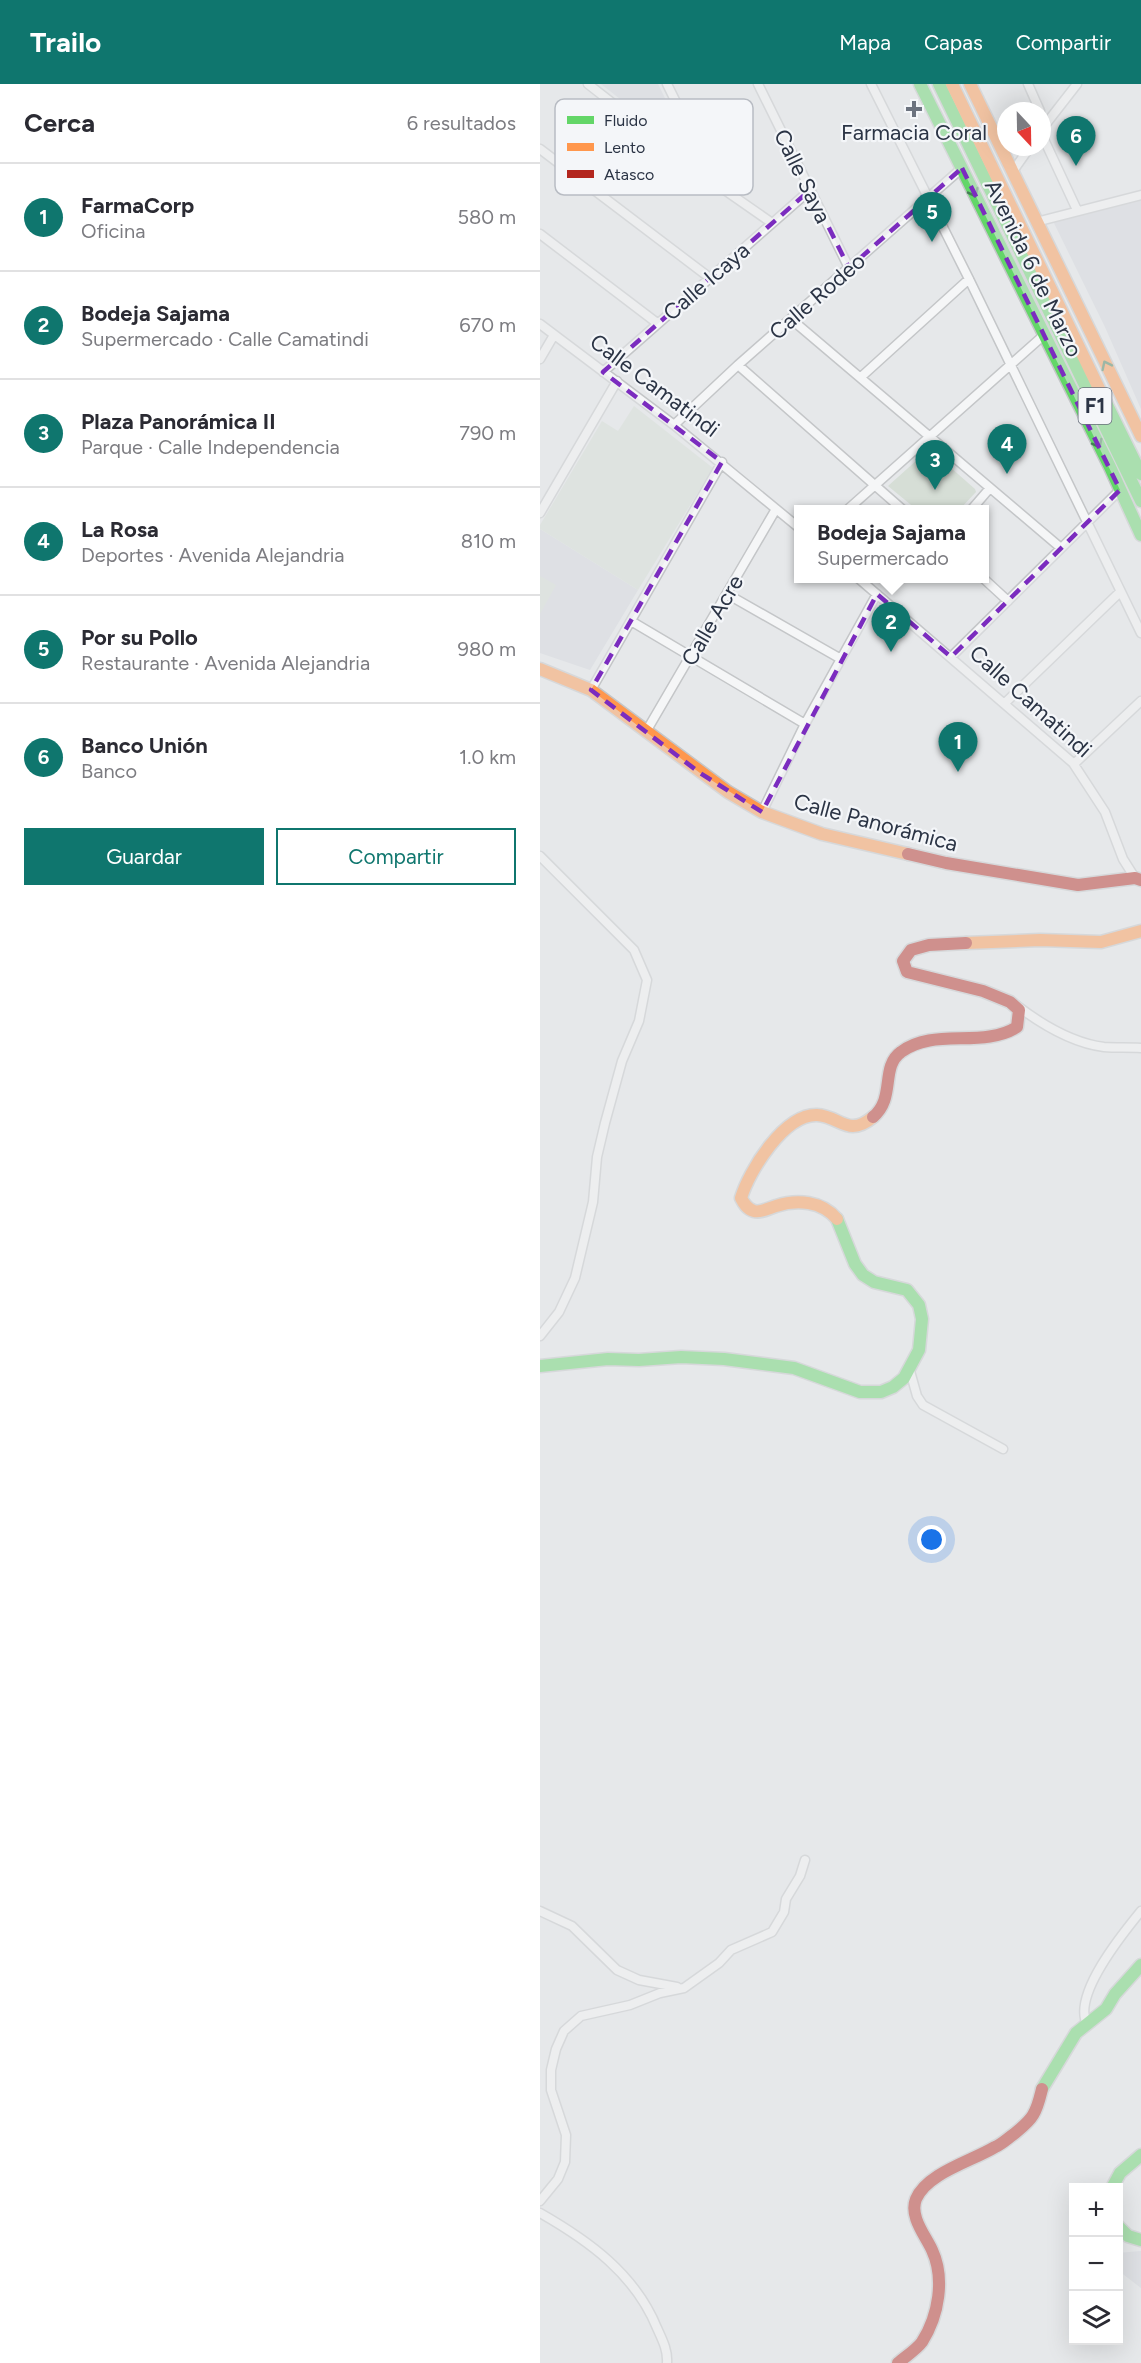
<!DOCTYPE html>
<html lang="es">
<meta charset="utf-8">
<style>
:root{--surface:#fff;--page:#f7f7f7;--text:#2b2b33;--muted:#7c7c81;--line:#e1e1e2;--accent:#0f766e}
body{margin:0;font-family:Figtree,sans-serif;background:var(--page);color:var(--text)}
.controls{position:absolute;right:18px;bottom:18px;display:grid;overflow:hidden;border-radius:0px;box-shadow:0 6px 24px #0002}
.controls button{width:54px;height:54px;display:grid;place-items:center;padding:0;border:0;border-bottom:2px solid var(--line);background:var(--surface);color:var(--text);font:30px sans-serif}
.compass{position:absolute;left:457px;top:18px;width:54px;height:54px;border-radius:50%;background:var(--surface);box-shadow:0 6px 24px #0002;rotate:158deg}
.you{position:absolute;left:392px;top:1456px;width:21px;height:21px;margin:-15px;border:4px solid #fff;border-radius:50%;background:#1a73e8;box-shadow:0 0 0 9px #1a73e833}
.badge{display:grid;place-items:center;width:39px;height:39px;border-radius:50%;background:var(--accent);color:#fff;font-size:20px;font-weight:700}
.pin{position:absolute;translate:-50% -50px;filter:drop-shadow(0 2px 3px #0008)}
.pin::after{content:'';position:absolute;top:32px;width:21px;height:18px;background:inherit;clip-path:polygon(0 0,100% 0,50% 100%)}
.popup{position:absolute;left:254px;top:421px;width:195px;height:78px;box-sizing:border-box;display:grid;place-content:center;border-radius:0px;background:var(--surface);filter:drop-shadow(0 2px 4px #0005);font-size:20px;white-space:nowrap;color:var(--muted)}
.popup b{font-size:22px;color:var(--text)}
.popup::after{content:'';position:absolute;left:50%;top:100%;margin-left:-12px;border:12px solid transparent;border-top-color:var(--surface)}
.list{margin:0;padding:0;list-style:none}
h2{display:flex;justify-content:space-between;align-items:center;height:78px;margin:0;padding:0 24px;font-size:26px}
h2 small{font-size:20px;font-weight:400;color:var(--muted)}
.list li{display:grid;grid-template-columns:39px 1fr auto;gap:18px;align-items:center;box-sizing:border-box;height:108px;padding:0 24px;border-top:2px solid var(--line)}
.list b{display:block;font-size:22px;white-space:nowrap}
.list p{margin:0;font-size:20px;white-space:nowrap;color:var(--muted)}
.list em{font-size:20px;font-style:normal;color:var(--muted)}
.actions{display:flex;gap:12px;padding:18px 24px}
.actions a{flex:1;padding:14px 0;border:2px solid var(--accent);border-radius:0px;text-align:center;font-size:21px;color:var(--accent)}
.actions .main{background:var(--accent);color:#fff}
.icon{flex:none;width:33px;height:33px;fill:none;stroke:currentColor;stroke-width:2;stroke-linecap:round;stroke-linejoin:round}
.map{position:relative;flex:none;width:601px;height:2279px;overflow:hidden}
header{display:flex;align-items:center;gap:36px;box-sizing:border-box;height:84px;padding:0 30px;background:var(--accent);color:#fff}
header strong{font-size:28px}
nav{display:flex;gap:33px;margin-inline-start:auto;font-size:21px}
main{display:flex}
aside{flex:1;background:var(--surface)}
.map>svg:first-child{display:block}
.built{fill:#d4d7dd}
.green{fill:#d6ded6}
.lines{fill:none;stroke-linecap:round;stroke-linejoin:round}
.street-casing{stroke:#c4c6c8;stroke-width:11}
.fast-casing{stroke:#c4c6c8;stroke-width:15}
.slow-casing{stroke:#c4c6c8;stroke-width:15}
.jam-casing{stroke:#c4c6c8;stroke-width:15}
.street{stroke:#f5f6f7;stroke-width:8}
.fast{stroke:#63d668;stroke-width:12}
.slow{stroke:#ff974d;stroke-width:12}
.jam{stroke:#b3261e;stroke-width:12}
.oneway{stroke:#447d55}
.marked{fill:none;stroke:#7b2cbf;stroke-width:4.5;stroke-dasharray:12 8;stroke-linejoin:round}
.poi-dot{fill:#6c737f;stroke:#f4f6f9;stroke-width:2}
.labels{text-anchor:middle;stroke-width:4.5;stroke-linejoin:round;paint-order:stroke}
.shield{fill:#f4f6f9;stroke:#676e7b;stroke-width:1.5}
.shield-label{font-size:21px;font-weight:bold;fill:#2b3445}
.poi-label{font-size:22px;fill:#2b3445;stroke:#f4f6f9}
.street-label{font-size:22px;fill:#2b3445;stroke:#f4f6f9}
.key{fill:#f4f6f9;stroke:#b8bcc3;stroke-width:1.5}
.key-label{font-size:16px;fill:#2b3445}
</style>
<header>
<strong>Trailo</strong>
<nav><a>Mapa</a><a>Capas</a><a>Compartir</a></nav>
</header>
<main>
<aside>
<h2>Cerca<small>6 resultados</small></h2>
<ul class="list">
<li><span class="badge">1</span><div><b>FarmaCorp</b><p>Oficina</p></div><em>580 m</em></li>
<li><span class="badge">2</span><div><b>Bodeja Sajama</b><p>Supermercado · Calle Camatindi</p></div><em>670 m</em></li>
<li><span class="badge">3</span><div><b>Plaza Panorámica II</b><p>Parque · Calle Independencia</p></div><em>790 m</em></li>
<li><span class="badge">4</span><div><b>La Rosa</b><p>Deportes · Avenida Alejandria</p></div><em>810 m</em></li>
<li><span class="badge">5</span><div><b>Por su Pollo</b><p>Restaurante · Avenida Alejandria</p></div><em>980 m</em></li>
<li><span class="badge">6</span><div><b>Banco Unión</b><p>Banco</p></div><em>1.0 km</em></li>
</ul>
<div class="actions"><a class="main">Guardar</a><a>Compartir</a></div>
</aside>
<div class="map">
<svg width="601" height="2279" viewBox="0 0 601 2279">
<rect width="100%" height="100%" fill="#e6e8ea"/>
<path class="built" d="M61 0H118L149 63 145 66Z
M601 115V325L565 243 513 137Z
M0 445 98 506 50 586 0 569Z
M601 2167V2204L579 2187 578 2169Z"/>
<path class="green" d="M94 322 173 384 98 506 0 445V441L62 337 78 347Z
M387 367 393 368 435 405 436 408 420 425H376L348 402Z
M0 492 16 501 0 530Z"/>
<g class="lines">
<g class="street-casing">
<path id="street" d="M48 0 176 100 232 139
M127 0 175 97
M218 0 309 184
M331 0 429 195 601 549
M488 0 500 27
M502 45 537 0
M502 51 537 126
M0 65 170 194
M473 87 490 63
M496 138 601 111
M0 150 117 239
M251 235 521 464
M0 240 134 341 258 443
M0 275 14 251
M198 281 363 426
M63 288 270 106
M321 293 429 195
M134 341 198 281 422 84
M307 426 504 251
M431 426 450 404
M0 429 77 297
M318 494 533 679 565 728 583 775 595 794
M443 494 468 517
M187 510 301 575
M91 537 265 640
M411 573 580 406
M51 606 182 378
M465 619 580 508
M107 646 236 425
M534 680 601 617
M222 728 265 640 337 510
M0 772 94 866 107 896 99 937 82 977 65 1039 57 1073 53 1118 35 1194 19 1228 0 1252
M476 921C501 940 531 959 564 963 576 964 589 963 601 964
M370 1287 377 1312 383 1321 463 1365
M0 1827 32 1842 77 1886 99 1896 137 1903
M547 1940C532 1911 583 1849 601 1827
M0 2117 18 2095 25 2078 26 2051 11 2006V1986L16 1965 24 1947 41 1932 90 1921 120 1909 144 1904 179 1879 191 1866 232 1848 244 1828 246 1815 260 1792 265 1776
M0 2129C49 2157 95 2190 117 2244 122 2255 128 2266 127 2279"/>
</g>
<g class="fast-casing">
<path id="fast" d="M380 0 570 383 601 451
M399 0 601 417
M566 319 601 390
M0 1282 68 1275 99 1276 141 1273 184 1275 254 1284 320 1308H341L353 1303 364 1294 379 1266 382 1235 379 1221 367 1206 334 1198 323 1191 315 1180 297 1135
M502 2005 536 1949 566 1925 575 1910 601 1881
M572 2104 580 2089 601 2071
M578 2142 588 2152 601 2156"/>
</g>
<g class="slow-casing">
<path id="slow" d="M412 0 566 319
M430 0 601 352
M0 585 51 606 188 708 222 728 282 750 368 770
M426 859 500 856 561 858 601 847
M297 1135C282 1117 257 1115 236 1122 229 1124 221 1129 214 1127 207 1125 204 1120 201 1114 209 1087 244 1030 277 1031 300 1032 308 1054 333 1033"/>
</g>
<g class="jam-casing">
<path id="jam" d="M368 770 406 779 538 801 595 794 601 796
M333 1033C356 1014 340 983 361 968 394 943 442 965 477 943L479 926 470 918 443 907 367 888 363 877 371 866 389 861 426 859
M358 2279C366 2272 376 2266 382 2258 399 2231 405 2194 392 2166 385 2151 369 2132 376 2115 387 2089 432 2077 455 2063 462 2060 468 2054 474 2050 480 2045 489 2038 493 2031 498 2023 500 2013 502 2005"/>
</g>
<use href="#street" class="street"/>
<use href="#fast" class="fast"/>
<use href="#slow" class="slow"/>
<use href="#jam" class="jam"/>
</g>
<defs><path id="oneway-chevron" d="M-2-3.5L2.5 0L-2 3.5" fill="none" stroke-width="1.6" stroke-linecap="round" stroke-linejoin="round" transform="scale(1.5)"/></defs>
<g class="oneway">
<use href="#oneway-chevron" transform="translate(434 109) rotate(64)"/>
<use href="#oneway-chevron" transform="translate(566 281) rotate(-116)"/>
<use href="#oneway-chevron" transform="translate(558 360) rotate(63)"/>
</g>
<path d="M0 0H601V2279H0ZM422 84 580 406 411 573 337 510 222 728 160 689 51 606 182 378 63 288 270 106 309 184Z" fill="#e6e8ea" fill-opacity=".55" fill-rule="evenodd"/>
<path class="marked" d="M422 84 580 406 411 573 337 510 222 728 160 689 51 606 182 378 63 288 270 106 309 184Z"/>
<path class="poi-dot" d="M371 16h6v6h6v6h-6v6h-6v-6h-6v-6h6z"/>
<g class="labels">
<rect class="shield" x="538.5" y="304" width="33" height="36" rx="4.5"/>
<g class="shield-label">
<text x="555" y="329">F1</text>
</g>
<g class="poi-label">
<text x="374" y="56">Farmacia Coral</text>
</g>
<g class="street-label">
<text transform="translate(263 92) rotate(64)" y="8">Calle Saya</text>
<text transform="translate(494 184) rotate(64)" y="8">Avenida 6 de Marzo</text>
<text transform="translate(166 197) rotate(-41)" y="8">Calle Icaya</text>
<text transform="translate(277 212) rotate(-41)" y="8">Calle Rodeo</text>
<text transform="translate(115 301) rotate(37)" y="8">Calle Camatindi</text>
<text transform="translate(172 536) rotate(-60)" y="8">Calle Acre</text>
<text transform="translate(491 617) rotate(42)" y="8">Calle Camatindi</text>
<text transform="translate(336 738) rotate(15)" y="8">Calle Panorámica</text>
</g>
</g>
<rect x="15" y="15" width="198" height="96" rx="9" class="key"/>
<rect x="27" y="32" width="27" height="8" fill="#63d668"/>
<rect x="27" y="59" width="27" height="8" fill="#ff974d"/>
<rect x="27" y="86" width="27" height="8" fill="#b3261e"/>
<g class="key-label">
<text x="64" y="42">Fluido</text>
<text x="64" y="69">Lento</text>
<text x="64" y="96">Atasco</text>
</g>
</svg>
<div class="controls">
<button>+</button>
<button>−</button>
<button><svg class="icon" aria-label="layers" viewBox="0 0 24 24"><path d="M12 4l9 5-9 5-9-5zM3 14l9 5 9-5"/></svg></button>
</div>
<svg class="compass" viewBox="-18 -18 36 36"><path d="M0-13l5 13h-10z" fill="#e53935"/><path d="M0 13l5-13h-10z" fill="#7c7c81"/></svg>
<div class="you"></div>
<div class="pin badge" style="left:418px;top:688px">1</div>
<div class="pin badge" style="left:351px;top:568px">2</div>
<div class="popup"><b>Bodeja Sajama</b>Supermercado</div>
<div class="pin badge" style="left:395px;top:406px">3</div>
<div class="pin badge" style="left:467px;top:390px">4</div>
<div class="pin badge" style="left:392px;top:158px">5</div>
<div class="pin badge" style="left:536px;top:82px">6</div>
</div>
</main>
